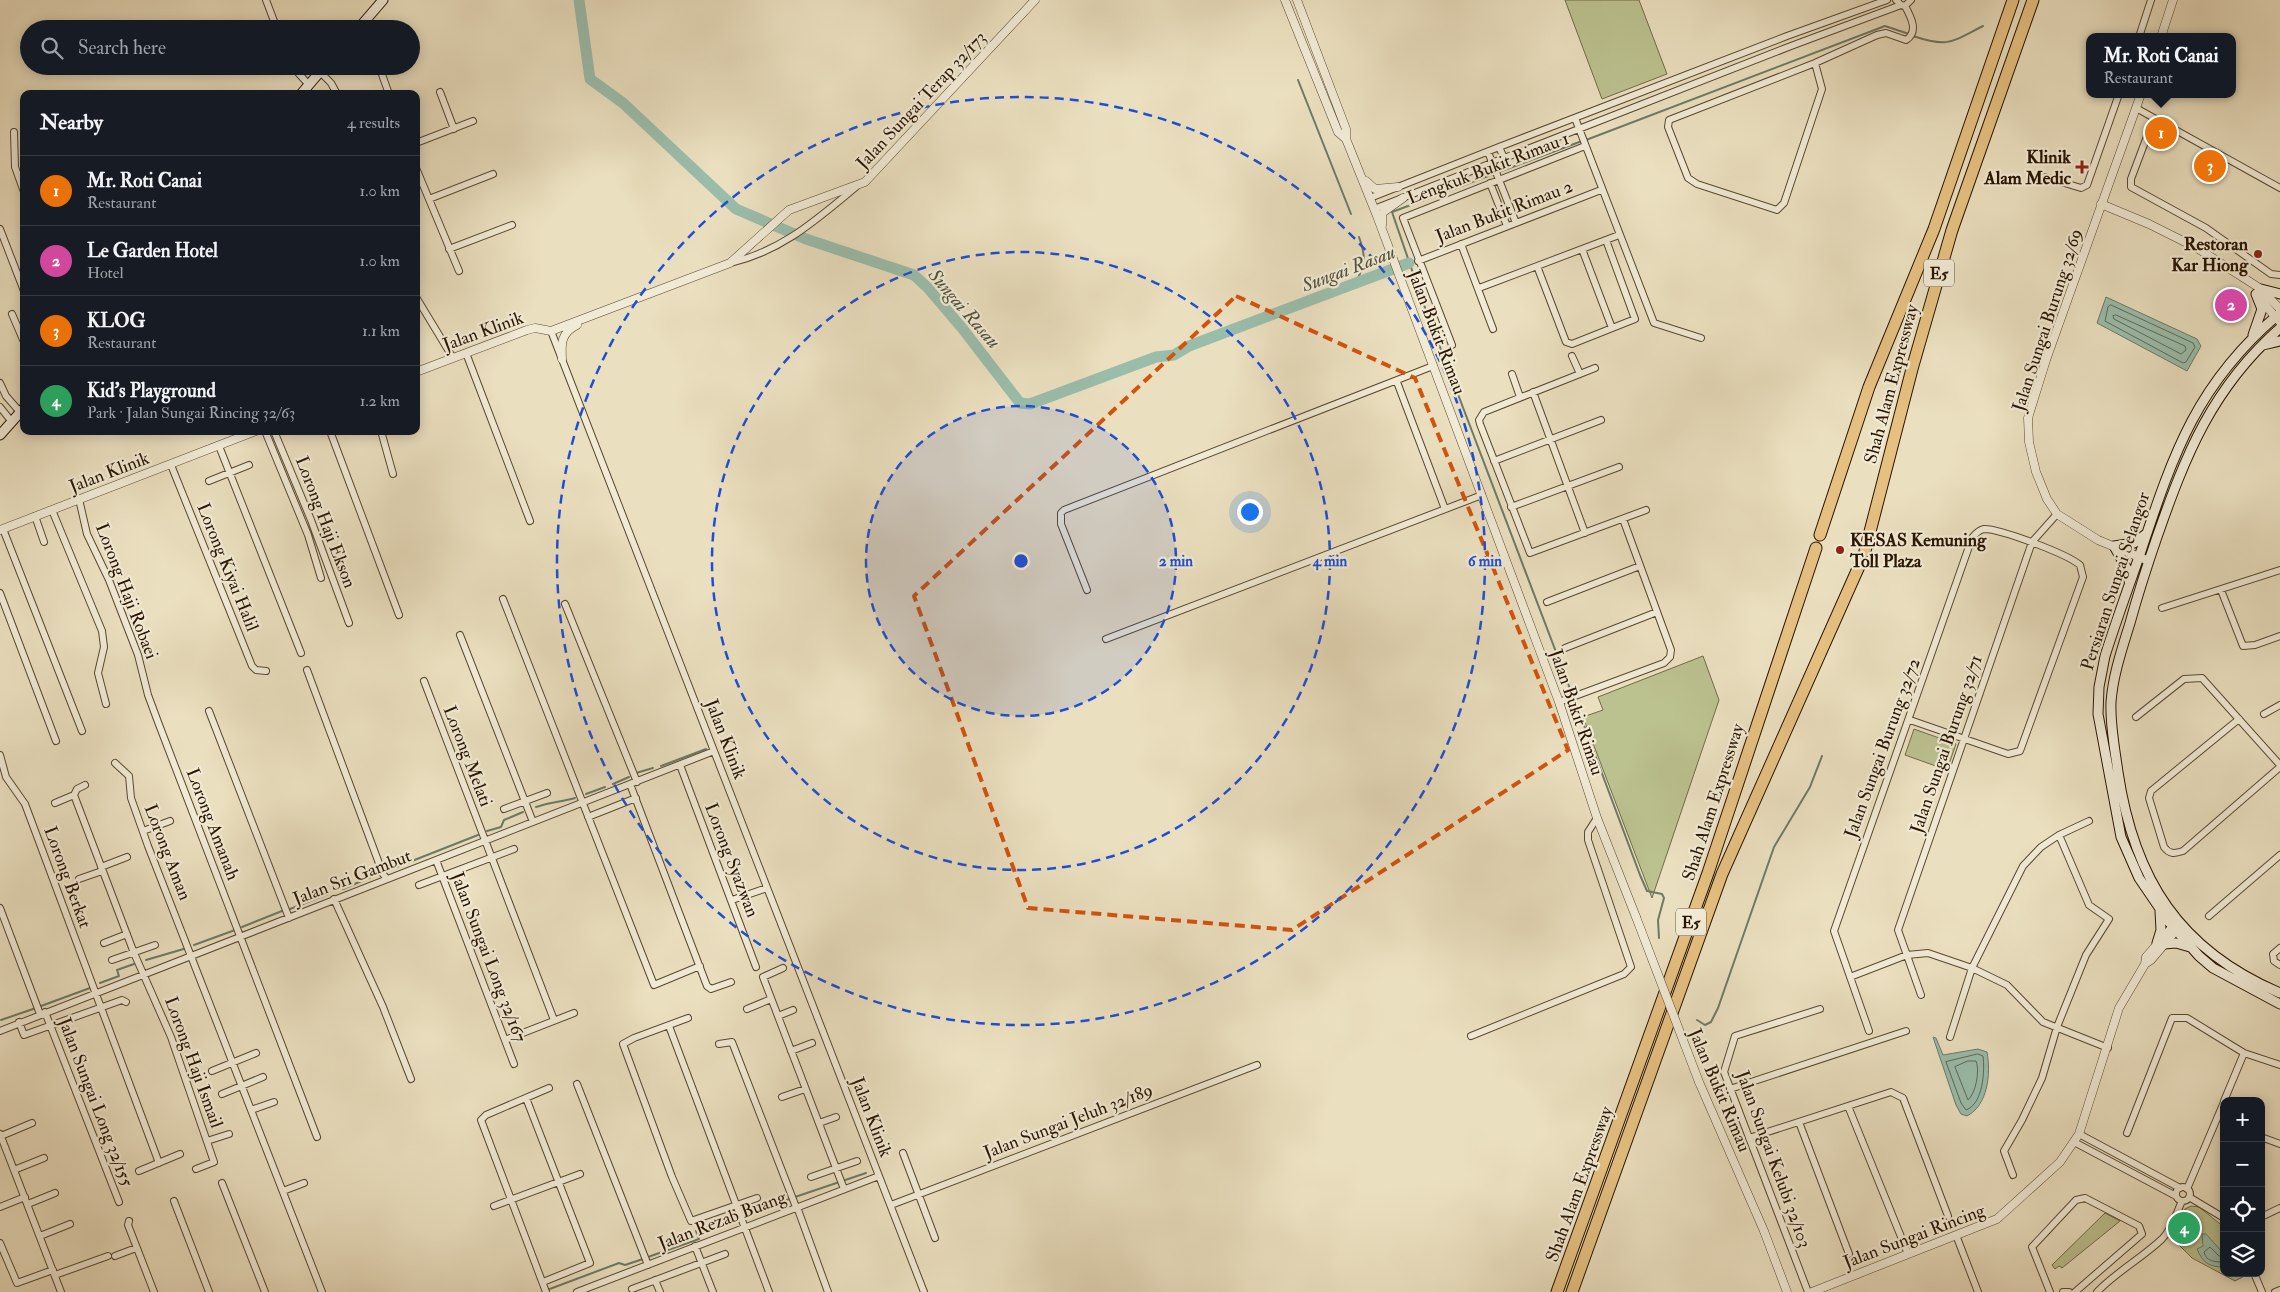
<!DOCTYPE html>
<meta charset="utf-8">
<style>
:root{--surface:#171b24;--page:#242831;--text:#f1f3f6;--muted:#9ea1a6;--line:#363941;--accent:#0b8043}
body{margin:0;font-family:"IM FELL Double Pica",serif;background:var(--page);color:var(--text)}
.controls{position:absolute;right:15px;bottom:15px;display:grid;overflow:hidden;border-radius:10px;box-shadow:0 2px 12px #0003}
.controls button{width:45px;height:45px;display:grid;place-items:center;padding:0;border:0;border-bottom:1px solid var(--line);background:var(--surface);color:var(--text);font:25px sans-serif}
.you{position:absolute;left:1249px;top:511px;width:18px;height:18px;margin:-12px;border:4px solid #fff;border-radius:50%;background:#1a73e8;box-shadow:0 0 0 8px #1a73e833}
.badge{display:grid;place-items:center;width:32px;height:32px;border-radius:50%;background:var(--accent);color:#fff;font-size:16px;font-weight:700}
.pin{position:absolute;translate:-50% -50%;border:2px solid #fff;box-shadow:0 1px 5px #0006}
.popup{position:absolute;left:2086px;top:33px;width:150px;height:65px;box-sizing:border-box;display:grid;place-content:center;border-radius:10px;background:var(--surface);filter:drop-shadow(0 1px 4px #0005);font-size:16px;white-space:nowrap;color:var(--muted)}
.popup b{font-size:19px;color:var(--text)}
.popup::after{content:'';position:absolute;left:50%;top:100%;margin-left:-10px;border:10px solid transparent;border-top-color:var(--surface)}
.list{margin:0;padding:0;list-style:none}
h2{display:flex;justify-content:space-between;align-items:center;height:65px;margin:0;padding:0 20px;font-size:21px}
h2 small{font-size:16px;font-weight:400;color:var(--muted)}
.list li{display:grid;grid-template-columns:32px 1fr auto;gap:15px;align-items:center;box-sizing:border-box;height:70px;padding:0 20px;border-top:1px solid var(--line)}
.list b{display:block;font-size:19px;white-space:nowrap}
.list p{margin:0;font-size:16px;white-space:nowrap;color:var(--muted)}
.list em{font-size:16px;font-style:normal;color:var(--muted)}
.icon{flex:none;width:28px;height:28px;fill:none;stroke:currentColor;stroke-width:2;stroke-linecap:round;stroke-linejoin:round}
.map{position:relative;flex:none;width:2280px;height:1292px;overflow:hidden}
.search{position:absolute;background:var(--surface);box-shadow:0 2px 12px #0003;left:20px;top:20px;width:400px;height:55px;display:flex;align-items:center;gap:12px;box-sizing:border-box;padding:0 18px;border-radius:28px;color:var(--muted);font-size:19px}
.panel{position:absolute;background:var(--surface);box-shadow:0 2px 12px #0003;left:20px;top:90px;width:400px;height:345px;border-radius:10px}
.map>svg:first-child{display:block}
.green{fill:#bbc18f;stroke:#726b48}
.water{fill:#9abdab;stroke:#6d7a67}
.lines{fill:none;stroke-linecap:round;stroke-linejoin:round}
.shore{stroke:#626956;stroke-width:1}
.stream{stroke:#6d7a67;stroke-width:2}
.river{stroke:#9abdab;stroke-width:11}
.minor-casing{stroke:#594830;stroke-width:8}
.tertiary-casing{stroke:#594830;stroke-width:9}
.secondary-casing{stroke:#291501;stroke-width:11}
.motorway-casing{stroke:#291501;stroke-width:13}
.minor{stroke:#f1ead5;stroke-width:6}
.tertiary{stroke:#f1ead5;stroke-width:8}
.secondary{stroke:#f1ead5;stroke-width:9}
.motorway{stroke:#e5c080;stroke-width:11}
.tertiary-bridge-casing{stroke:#594830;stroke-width:9;stroke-linecap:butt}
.tertiary-bridge{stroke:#f1ead5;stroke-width:8}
.marked{fill:none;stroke:#d5520b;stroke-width:4;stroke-dasharray:10 6;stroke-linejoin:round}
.ring{fill:none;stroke:#1d4ed8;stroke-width:2.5;stroke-dasharray:9 6}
.poi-dot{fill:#8f2418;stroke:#f1ead5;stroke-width:2}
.labels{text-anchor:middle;stroke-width:4.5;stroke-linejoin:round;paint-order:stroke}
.shield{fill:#f1ead5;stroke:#655541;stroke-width:1}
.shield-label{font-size:16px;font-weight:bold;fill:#291501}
.street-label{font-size:18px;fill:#291501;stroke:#f1ead5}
.poi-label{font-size:18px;font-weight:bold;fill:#291501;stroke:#f1ead5;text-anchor:end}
.water-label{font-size:19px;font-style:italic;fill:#51503c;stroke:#f1ead5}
.centre{fill:#1d4ed8;stroke:#f1ead5;stroke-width:2.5}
.ring-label{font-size:15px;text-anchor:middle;font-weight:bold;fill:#1d4ed8;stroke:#f1ead5;stroke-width:4.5;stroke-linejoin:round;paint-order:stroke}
</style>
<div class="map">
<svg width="2280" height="1292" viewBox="0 0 2280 1292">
<rect width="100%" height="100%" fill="#eadfbf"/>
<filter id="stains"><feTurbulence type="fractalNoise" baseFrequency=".004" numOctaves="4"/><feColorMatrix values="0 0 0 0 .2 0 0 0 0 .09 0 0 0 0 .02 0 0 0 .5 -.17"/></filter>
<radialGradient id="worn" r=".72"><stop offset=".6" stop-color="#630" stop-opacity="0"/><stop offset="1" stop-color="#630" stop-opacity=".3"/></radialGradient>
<path class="green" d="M1565 0H1639L1667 74 1602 99Z
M1703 656 1719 700 1652 898 1583 717 1603 710 1598 697Z
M1914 729 1956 744 1947 770 1905 755Z
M2191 1206 2199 1207 2224 1227V1273H2250L2235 1281 2192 1258 2169 1235 2185 1209Z
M2105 1213 2120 1221 2062 1268 2059 1266 2055 1269 2052 1265Z"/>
<path class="water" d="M2106 297 2197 339 2201 346 2187 371 2097 323Z
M1933 1037 1936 1038 1943 1055 1978 1049 1987 1052C1991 1074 1988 1105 1967 1116L1961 1114 1956 1105Z
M2202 1234H2206L2224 1254V1267C2209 1267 2203 1263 2197 1249L2203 1246Z"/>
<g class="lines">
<path class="shore" d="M2111 305 2193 343 2195 347 2186 362 2183 363 2105 321 2108 307Z
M2116 315 2185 346 2186 350 2181 354 2114 319 2113 316Z
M1978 1054 1983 1056C1985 1071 1983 1104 1966 1110L1961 1103 1946 1062Z
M1968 1061H1976C1980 1070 1976 1093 1968 1100L1955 1067Z
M2224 1257 2219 1256 2210 1247 2204 1252C2206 1262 2216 1262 2224 1262"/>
<path class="stream" d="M1913 36C1949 48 1951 42 1983 26
M1298 80 1351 214
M1586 140 1885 26 1909 34
M1356 284C1364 263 1367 259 1359 237
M1572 694 1424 305 1392 212 1582 141
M1576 704 1640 875 1647 891 1662 894 1664 898 1658 920 1659 938
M661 766 706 749
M636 773 653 768
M613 784 629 777
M586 794 605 787
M536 807C550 802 561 802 575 798
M487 831 501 827 504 820 523 812
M389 870 478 835
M343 889 380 873
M290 909 328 894
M242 927 282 911
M194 945 235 930
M146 960 187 948
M100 983 119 976 117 970 134 964
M41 1006 90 988
M1 1020 36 1008
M1697 1020 1705 1025 1711 1022 1718 1008 1774 847 1810 787 1822 756
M795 1197 866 1173
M749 1211 790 1199
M648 1257 699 1239 696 1231 736 1216
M547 1290 619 1263 625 1265 643 1259"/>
<path class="river" d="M579 0 590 79 623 103 736 209 806 239 914 275 928 288 962 328 1020 403 1030 404 1156 357 1174 355 1189 346 1409 263"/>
<g class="minor-casing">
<path id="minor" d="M266 0 277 29
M1896 0 1901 5 1905 6 1911 0
M2139 37 2151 0
M1815 63 1822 89 1784 203 1777 210 1697 184 1688 178 1668 127 1669 120 1815 63 1877 35 1886 33 1906 40C1919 32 1911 17 1905 6
M292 66 309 85
M379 66 389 94
M320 72 331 83 337 94
M440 92 454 129
M2136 108 2280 188
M1575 118 1654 323 1701 338
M2154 118 2131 179V187L2206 228 2271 274 2280 275
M14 132 15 167 24 192
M416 143 473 121
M1499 147 1787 36 1887 0
M1488 152 1516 223
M416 168 459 271
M2045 177 2081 188 2087 185 2119 94
M1490 183 1507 226
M1370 198 1499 147 1504 158
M429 199 493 174
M1374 209 1791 46 1901 5
M0 229 24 291
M1461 244 1493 329
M449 249 512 225
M1582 249 1612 328
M1418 261 1601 190
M730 263C782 251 816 220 856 187
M1537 266 1566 342 1572 344 1635 319 1606 240
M1479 288 1619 235
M416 297 453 358
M12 314 24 342
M551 331 924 1292
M1452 345 1403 218 1585 146
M466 353 530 521
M1572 356 1580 374
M1595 368 1484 412 1479 420 1480 424 1530 553 1646 510
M1512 374 1520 397
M1397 382 1445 509
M0 383 6 396 20 412
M1533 392 1585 533
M0 407 12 422
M265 431 308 535 321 578
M274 431 311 520 349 623
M330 431 399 615
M381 431 393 474
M219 446 301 653
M1494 461 1601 420
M171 465 252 666 256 670 266 671
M209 481 249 465
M79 499 87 534 109 580 138 655 148 695 158 722 317 1137
M1511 507 1619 467
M52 510 102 631 104 647 98 673 106 704
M35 516 44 542
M3 529 82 731
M1087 590 1061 524V513L1064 510 1433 366
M2221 590 2243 646 2255 645 2280 636
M0 593 56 741
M503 599 654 985 700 966
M1547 602 1640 566
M565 604 637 782
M2162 608 2280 570
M460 635 533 822
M1106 639 1482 495
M1565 648 1657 612
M307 670 383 874 387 879
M424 681 554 1020
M1559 702 1664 663 1670 657 1671 650 1623 519
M209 711 289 918
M2264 714 2280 705
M2136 717 2184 679 2202 678 2280 765
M2239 719 2151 791 2149 798 2164 847C2169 854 2174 854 2183 851L2280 767
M0 755 6 777 25 804 159 1163
M115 763 129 776 131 798 148 846 322 1292
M680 765 756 967
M630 784 707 986 711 989 731 982
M74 795 134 953 171 1037 214 1162 196 1169
M55 803 74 795 77 789 85 785
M504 809 547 793
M588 817 636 798
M143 831 170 821
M436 860 514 1064
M101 867 127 857
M79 879 102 871
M419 885 514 849
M334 899 383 1007 411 1079
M732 900 767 888
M0 908 40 1014
M2209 916 2280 855
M104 943 127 934
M2280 948 2273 954 2274 961 2280 965
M112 960 155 945
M783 968 763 977 844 1189
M1850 977 1907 955 1928 953 1972 968 2007 985 2043 1022 2108 1048
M1921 995 1898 930 2032 542 2057 514
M747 1009 771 999
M45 1012 119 1202
M778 1016 793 1010
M688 1018 634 1038 623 1044 672 1177 691 1221 757 1198
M19 1022 24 1035 122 1000 126 1002
M669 1026 769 1292
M0 1031 714 751
M1869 1031 1834 931 1972 538C1975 534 1979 530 1984 529 2001 529 2067 554 2080 565L2083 577 2020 751 2008 754 1910 720
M1471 1036 1624 974 1631 967 1588 840V832L1597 818
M1950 1037 1972 968 2023 866 2041 847 2059 835 2089 821
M505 1040 574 1013
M719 1044 732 1042 796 1207
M791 1051 812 1043
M212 1071 256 1053
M577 1084 648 1265
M1730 1089 1906 1031
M222 1094 263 1077
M782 1097 805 1089
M526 1098 590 1263 543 1282
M2224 1101 2244 1053
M1848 1106 1908 1254
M251 1110 274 1102
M1799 1122 1849 1254
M819 1123 836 1117
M2127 1133 2172 1018H2187L2244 1053 2280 1065
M0 1134 61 1292
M2079 1134 2180 1188
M1 1136 32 1123
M2261 1137 2280 1144
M1749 1138 1891 1092 1903 1098 1948 1216
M207 1141 229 1134
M2074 1142 2176 1196
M903 1153 935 1238
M14 1170 44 1158
M139 1171 180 1154
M2013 1175 2004 1151 2022 1120 2042 1078 2057 1027 2086 955 2109 919 2089 905 2059 835
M811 1177 857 1161
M222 1183 265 1292
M2176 1194a7 7 0 1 1 14 0a7 7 0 1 1-14 0Z
M2187 1189 2224 1102
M283 1191 304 1183
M2189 1197 2224 1218
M174 1201 209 1292
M28 1204 55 1193
M891 1205 1257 1065
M494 1206 580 1174
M0 1207 25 1197
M797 1207 828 1292
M2261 1217 2280 1208
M129 1221 128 1225 154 1292
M1956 1235 1978 1292
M40 1236 70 1224
M0 1243 17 1283 53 1270
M695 1246 713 1292
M115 1256 136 1248
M2254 1273 2262 1292
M55 1275 108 1256
M655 1280 660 1292
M632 1289 725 1254
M546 1292 481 1120 486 1115 549 1088
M577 1292 879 1176
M1808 1292 1724 1072 1735 1036 1820 1009
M2050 1292 2032 1247 2076 1200 2085 1198 2139 1226 2142 1234 2075 1292
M2063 1292H2069
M2097 1292C2116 1272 2142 1258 2162 1239 2172 1229 2176 1214 2182 1201
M2275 1292 2280 1290"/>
</g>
<g class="tertiary-casing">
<path id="tertiary" d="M1285 0 1338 132 1346 139
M1297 0 1346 129V139L1377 216 1559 702 1597 818 1636 917
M2161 37 2173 0
M2141 94 2046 360 2028 418 2029 442 2036 472 2047 499 2057 514 2098 540 2149 561
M1366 181 1375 189 1398 187
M2101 204 2149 224 2197 248 2261 289 2280 309
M1382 225V213L1403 198
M2259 298 2280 322
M562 359C561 343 561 333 577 325
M416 372 527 330 535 328 551 331 730 263 789 210 865 182 1035 0
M0 530 256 431
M2145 964 2151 960 2179 927
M1699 1082 1764 1231 1787 1292
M1812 1292 1997 1219 2060 1162 2079 1134 2119 1008 2145 964 2146 957 2176 923"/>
</g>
<g class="secondary-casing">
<path id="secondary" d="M358 29 383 0
M301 94 325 66
M2261 289 2280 294
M2280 313C2197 383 2174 452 2141 551 2129 586 2116 621 2105 656L2099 687 2098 714 2121 837 2139 878 2169 922 2199 956 2213 968 2280 1004
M2280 328C2212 388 2186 454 2157 537 2147 566 2138 594 2130 623 2122 649 2113 675 2111 702 2110 725 2115 750 2118 772 2134 879 2179 950 2280 993
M2253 335 2262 309 2256 294
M2263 345 2280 341
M0 435 24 408
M2129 581 2127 569 2114 546 2134 543 2146 534
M2157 943 2161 930 2160 911
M2164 944 2176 943 2190 947"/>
</g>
<g class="motorway-casing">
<path id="motorway" d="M1820 535 1869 387 1934 229 2013 0
M1865 551 1912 369 1952 230 2033 0
M1557 1292 1708 873 1816 548
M1572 1292 1722 874 1860 564"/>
</g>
<use href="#minor" class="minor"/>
<use href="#tertiary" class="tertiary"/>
<use href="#secondary" class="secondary"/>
<use href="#motorway" class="motorway"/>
<g class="tertiary-bridge-casing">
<path id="tertiary-bridge" d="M1636 917 1699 1082"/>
</g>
<use href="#tertiary-bridge" class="tertiary-bridge"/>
</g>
<path class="marked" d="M1236 296 1415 378 1568 750 1292 930 1028 908 914 596Z"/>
<circle cx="1021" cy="561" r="155" fill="#1d4ed8" fill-opacity=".12"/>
<g class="ring">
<circle cx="1021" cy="561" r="155"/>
<circle cx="1021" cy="561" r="309"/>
<circle cx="1021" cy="561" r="464"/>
</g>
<g class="poi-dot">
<path d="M2079.5 159.5h5v5h5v5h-5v5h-5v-5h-5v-5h5z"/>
<circle cx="2258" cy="254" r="5"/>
<circle cx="1840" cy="550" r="5"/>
</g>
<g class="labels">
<g class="shield">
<rect x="1924" y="259.5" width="30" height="27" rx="4"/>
<rect x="1676" y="908.5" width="30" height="27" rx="4"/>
</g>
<g class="shield-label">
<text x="1939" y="279">E5</text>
<text x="1691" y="928">E5</text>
</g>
<g class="street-label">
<text transform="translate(921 100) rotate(-47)" y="6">Jalan Sungai Terap 32/173</text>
<text transform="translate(1488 168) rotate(-21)" y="6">Lengkuk Bukit Rimau 1</text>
<text transform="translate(1504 211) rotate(-21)" y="6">Jalan Bukit Rimau 2</text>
<text transform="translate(2047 320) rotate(-72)" y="6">Jalan Sungai Burung 32/69</text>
<text transform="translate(483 331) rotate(-20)" y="6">Jalan Klinik</text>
<text transform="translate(1437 332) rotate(69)" y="6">Jalan Bukit Rimau</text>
<text transform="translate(1891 384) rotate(-75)" y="6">Shah Alam Expressway</text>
<text transform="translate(109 472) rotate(-21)" y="6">Jalan Klinik</text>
<text transform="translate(326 522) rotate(69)" y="6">Lorong Haji Ekson</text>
<text transform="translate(228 567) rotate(68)" y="6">Lorong Kiyai Halil</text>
<text transform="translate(2115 581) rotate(-72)" y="6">Persiaran Sungai Selangor</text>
<text transform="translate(127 591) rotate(69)" y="6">Lorong Haji Robaei</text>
<text transform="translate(1577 712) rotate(71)" y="6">Jalan Bukit Rimau</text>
<text transform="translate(726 739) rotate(69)" y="6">Jalan Klinik</text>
<text transform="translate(1946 744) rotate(-71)" y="6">Jalan Sungai Burung 32/71</text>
<text transform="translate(1882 748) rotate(-70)" y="6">Jalan Sungai Burung 32/72</text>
<text transform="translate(468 756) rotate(69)" y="6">Lorong Melati</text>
<text transform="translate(1713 802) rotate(-72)" y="6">Shah Alam Expressway</text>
<text transform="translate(213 824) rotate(69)" y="6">Lorong Amanah</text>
<text transform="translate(168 852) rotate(69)" y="6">Lorong Aman</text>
<text transform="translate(732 860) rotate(69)" y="6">Lorong Syazwan</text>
<text transform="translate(68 877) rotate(70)" y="6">Lorong Berkat</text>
<text transform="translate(352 877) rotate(-21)" y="6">Jalan Sri Gambut</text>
<text transform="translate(489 957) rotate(69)" y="6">Jalan Sungai Long 32/167</text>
<text transform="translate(194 1062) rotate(70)" y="6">Lorong Haji Ismail</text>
<text transform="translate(1720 1090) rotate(67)" y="6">Jalan Bukit Rimau</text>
<text transform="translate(96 1102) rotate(69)" y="6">Jalan Sungai Long 32/155</text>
<text transform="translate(872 1117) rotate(69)" y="6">Jalan Klinik</text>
<text transform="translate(1068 1121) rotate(-21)" y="6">Jalan Sungai Jeluh 32/189</text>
<text transform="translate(1774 1159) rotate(70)" y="6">Jalan Sungai Kelubi 32/103</text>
<text transform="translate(1579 1184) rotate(-70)" y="6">Shah Alam Expressway</text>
<text transform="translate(722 1220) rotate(-21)" y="6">Jalan Rezab Buang</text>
<text transform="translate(1914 1236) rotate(-21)" y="6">Jalan Sungai Rincing</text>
</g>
<g class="poi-label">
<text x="2071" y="163">Klinik<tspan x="2071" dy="21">Alam Medic</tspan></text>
<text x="2248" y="250">Restoran<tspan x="2248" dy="21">Kar Hiong</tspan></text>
<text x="1850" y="546" text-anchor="start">KESAS Kemuning<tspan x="1850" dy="21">Toll Plaza</tspan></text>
</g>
<g class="water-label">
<text transform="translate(1348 268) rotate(-21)" y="7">Sungai Rasau</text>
<text transform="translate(965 308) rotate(49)" y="7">Sungai Rasau</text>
</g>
</g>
<circle cx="1021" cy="561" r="8" class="centre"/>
<g class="ring-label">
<text x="1176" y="566">2 min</text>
<text x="1330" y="566">4 min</text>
<text x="1485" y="566">6 min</text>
</g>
<rect width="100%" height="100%" filter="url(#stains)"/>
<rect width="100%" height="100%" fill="url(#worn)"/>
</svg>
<div class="controls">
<button>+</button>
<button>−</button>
<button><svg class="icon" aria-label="locate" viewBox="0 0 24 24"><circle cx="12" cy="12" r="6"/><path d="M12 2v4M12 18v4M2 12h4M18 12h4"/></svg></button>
<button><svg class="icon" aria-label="layers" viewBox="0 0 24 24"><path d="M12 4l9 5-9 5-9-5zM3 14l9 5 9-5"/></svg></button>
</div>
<div class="you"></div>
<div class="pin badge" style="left:2161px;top:133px;background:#e8710a">1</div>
<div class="popup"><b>Mr. Roti Canai</b>Restaurant</div>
<div class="pin badge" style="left:2231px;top:305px;background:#d1479c">2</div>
<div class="pin badge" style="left:2210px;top:166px;background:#e8710a">3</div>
<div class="pin badge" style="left:2184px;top:1228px;background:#2e9e5b">4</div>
<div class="search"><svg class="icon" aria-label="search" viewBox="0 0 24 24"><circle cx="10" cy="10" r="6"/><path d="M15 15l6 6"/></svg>Search here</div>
<section class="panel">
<h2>Nearby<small>4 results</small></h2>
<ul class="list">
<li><span class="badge" style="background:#e8710a">1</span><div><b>Mr. Roti Canai</b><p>Restaurant</p></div><em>1.0 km</em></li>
<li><span class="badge" style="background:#d1479c">2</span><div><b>Le Garden Hotel</b><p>Hotel</p></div><em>1.0 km</em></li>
<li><span class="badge" style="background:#e8710a">3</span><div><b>KLOG</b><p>Restaurant</p></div><em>1.1 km</em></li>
<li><span class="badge" style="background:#2e9e5b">4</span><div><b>Kid's Playground</b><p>Park · Jalan Sungai Rincing 32/63</p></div><em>1.2 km</em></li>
</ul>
</section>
</div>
